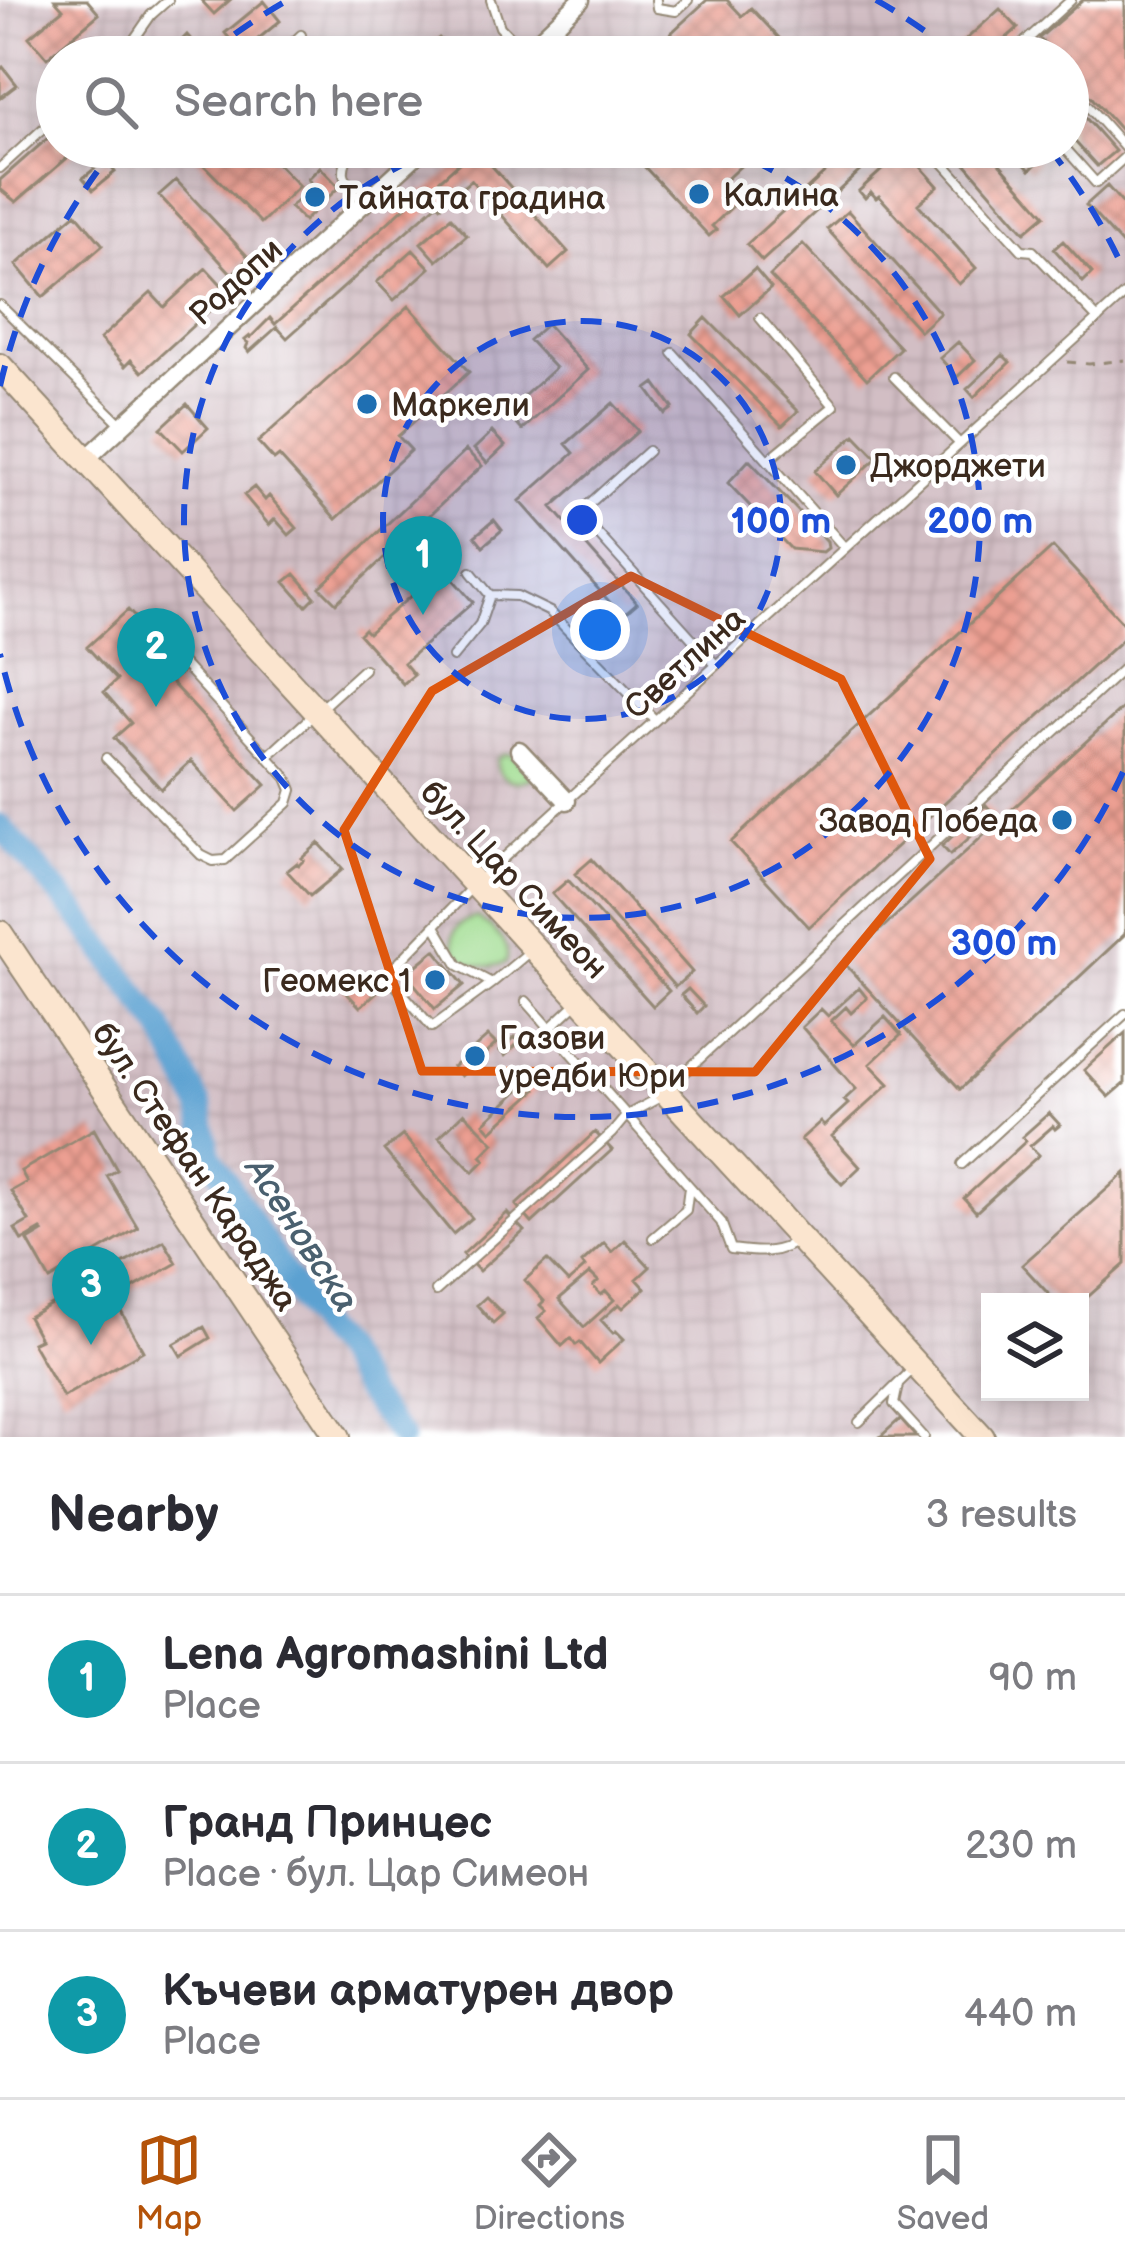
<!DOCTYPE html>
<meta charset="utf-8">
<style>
:root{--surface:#fff;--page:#f7f7f7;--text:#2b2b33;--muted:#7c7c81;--line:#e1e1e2;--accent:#b45309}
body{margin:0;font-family:"Balsamiq Sans",sans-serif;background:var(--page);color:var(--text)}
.controls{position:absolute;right:36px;bottom:36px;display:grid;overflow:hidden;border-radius:0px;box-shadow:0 6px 30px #0003}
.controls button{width:108px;height:108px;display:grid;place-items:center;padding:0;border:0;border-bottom:3px solid var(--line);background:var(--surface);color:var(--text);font:60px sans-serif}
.you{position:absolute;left:600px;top:630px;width:42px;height:42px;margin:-30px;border:9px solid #fff;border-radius:50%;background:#1a73e8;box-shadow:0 0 0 18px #1a73e833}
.badge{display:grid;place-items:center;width:78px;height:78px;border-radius:50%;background:var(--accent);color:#fff;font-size:39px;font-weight:700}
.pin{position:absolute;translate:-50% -99px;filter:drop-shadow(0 3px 6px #0008)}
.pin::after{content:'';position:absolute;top:63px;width:42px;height:36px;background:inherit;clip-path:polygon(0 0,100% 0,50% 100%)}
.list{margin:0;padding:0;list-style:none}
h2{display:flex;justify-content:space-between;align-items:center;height:156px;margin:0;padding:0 48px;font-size:51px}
h2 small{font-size:39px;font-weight:400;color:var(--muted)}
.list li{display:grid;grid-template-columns:78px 1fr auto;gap:36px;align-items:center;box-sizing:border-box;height:168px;padding:0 48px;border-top:3px solid var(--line)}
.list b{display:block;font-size:45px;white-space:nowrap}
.list p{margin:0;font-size:39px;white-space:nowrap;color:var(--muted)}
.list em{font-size:39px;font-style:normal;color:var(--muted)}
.icon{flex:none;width:66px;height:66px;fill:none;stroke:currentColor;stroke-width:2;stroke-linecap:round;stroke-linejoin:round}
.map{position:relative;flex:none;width:1125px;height:1437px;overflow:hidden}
.search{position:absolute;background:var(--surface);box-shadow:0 6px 30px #0003;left:36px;right:36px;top:36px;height:132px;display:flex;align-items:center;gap:30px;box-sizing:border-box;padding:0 42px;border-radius:66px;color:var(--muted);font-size:45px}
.sheet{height:660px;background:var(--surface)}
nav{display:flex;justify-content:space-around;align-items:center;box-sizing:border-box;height:168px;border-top:3px solid var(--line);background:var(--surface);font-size:33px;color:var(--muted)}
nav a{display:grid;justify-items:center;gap:6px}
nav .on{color:var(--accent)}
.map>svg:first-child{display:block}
.industrial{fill:url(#industrial-grid);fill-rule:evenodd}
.park{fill:#a0dd91;stroke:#6e8458;stroke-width:3}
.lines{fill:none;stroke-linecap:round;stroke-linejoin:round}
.river{stroke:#5ca1d1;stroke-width:24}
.building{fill:url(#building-cross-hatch);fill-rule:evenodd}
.lane-casing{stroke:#948874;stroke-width:12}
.street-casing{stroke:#948874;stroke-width:21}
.secondary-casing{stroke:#948874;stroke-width:28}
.path{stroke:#948874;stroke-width:3;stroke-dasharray:9 9;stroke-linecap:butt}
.lane{stroke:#fff;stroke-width:8}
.street{stroke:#fff;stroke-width:16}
.secondary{stroke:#fbe5cf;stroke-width:24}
.marked{fill:none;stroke:#df570d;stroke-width:9;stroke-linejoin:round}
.ring{fill:none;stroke:#1d4ed8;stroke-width:6;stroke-dasharray:21 15}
.poi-dot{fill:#1f6fb2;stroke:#fff;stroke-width:4.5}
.labels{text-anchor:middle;stroke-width:9;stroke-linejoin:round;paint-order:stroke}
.poi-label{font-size:33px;fill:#3b2a1e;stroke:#fff;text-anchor:start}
.street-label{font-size:33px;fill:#3b2a1e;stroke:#fff}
.water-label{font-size:36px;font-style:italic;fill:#4a606f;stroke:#fff}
.centre{fill:#1d4ed8;stroke:#fff;stroke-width:6}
.ring-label{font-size:36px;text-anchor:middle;font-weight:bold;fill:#1d4ed8;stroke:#fff;stroke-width:9;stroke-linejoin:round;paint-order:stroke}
</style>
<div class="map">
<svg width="1125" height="1437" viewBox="0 0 1125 1437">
<defs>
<pattern id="industrial-grid" width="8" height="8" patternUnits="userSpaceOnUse" patternTransform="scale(3)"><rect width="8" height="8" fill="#d2bec4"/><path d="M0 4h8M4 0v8" fill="none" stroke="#b5a3a8"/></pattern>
<pattern id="building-cross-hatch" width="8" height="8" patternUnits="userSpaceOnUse" patternTransform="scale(3)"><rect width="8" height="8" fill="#ec9f92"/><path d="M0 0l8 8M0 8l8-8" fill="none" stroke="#c08277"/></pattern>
</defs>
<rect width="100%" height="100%" fill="#fff"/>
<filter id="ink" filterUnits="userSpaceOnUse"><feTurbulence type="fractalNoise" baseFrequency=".00833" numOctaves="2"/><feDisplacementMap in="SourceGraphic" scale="24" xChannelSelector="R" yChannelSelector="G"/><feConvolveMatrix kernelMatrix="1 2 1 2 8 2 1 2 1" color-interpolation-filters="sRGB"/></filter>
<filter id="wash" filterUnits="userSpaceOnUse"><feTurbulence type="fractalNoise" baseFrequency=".004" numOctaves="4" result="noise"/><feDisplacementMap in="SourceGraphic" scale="48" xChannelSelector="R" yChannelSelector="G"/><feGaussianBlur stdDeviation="2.7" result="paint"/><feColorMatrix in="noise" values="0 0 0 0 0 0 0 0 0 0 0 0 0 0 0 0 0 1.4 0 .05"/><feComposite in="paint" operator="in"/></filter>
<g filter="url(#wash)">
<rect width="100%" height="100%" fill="#ede5c9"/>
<path class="industrial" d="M0 0H1125V1437H0ZM57 57H1068V147H57ZM990 1302H1080V1392H990Z"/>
<path class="park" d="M503 754H511L534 776C518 787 495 781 497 759Z
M477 917C491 927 513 944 506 963 457 980 430 927 477 917Z"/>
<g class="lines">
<path class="river" d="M0 826 78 915 162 1029 200 1105 210 1155 319 1329 339 1350 368 1396 401 1437"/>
</g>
<g id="blocks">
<path class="building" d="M55 0H87L99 14 47 58 29 37 63 9Z
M201 0H230L214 14Z
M707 0H727L742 16 751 8 797 57H645Z
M1083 0H1125V135L1068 71V57H1056L1039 38Z
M264 1 280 21 241 53 225 33Z
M1000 9 1018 28 985 57H958L953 51Z
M187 35 198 47 188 57H165Z
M439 38 456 57H430L424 51Z
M3 67 17 85 0 98V70Z
M1068 98 1115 151 1097 166 1068 134Z
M57 130V147H80L16 202 0 189V180Z
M120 147H146L131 160Z
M203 147H261L299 186 261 223 194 155Z
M626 147H761L720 185 737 202 712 226 716 230 709 236Z
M853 147H886L762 261 747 244Z
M951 147H985L1045 215 1025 232Z
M1009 147H1033L1035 150 1030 154 1038 162 1030 170Z
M476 148 568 252 549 269 471 180 441 206 438 203 287 338 277 327 249 352 246 348 248 343 245 340 250 336 251 337 270 318 275 324 424 190 426 192Z
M905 149 938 186 918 204 976 268 959 284 879 196 876 198 871 192 865 198 859 191Z
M105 160 115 172 93 190 83 178Z
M320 167 339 187 304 221 290 207 313 185 308 179Z
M176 180 249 258 232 274 159 195Z
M1107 186 1125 206V248L1086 205Z
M848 211 940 313 920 331 827 229Z
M76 213 103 245 43 297 16 265Z
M451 217 467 235 437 261 421 243Z
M1063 241 1092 273 1083 282 1054 249Z
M803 244 900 348 867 379 770 276Z
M413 250 430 268 394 300 377 282Z
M206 268 229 293 142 372 131 360 125 366 100 339 151 293 164 307Z
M755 269 771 288 740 315 724 296Z
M409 306 469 372 398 436 411 450 336 519 279 456 274 460 258 442Z
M706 318 798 411 782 426 691 334Z
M547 324 588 370 522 430 506 412 555 368 529 340Z
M958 342 975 360 957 377 940 358Z
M1003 355 1010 362 974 397 967 389Z
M655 383 673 408 665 414 647 389Z
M613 403 638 431 552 507 637 603 622 616 520 501 574 453 566 444Z
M187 404 208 428 183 451 161 428Z
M492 432 505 446 487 463 474 449Z
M855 435 877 458 836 495 815 471Z
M466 450 482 466 336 603 320 587Z
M749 460 827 541 828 548 823 552 791 549 728 483Z
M254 487 265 500 269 496 297 528 289 535 275 519 269 525 244 495Z
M494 520 502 530 483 546 475 536Z
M1053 547 1125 625V637L809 927 731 842Z
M443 568 473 602 404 663 414 675 403 684 359 634 364 629 368 633Z
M295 574 315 597 306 606 285 582Z
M128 610 184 670 171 682 266 785 237 811 191 761 161 789 114 738 131 723 104 692 117 680 87 647Z
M1125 706V934L960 1089 844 963Z
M986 805 995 815 950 855 942 846Z
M319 843 343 869 310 896 287 871 297 863 299 865 304 860 302 858Z
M592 859 692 972 675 987 575 874Z
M568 880 669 991 653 1006 552 894Z
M435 950 464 985 435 1009 406 974Z
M361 973 378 991 360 1007 343 989Z
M859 988 867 998 851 1013 846 1007 831 1021 854 1045 885 1017 901 1035 870 1064 889 1084 832 1136 860 1167 842 1184 801 1139 820 1122 824 1126 848 1104 844 1100 856 1089 802 1027 821 1009 828 1016Z
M688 989 704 1006 697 1013 681 995Z
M1125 1033V1083L1109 1097 1084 1070Z
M488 1036 496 1044 461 1076 453 1067Z
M515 1037 519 1042 505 1056 500 1051Z
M528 1082 536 1090 491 1131 484 1123Z
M464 1113 494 1143 481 1156 485 1160 473 1172 439 1137Z
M1049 1113 1060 1125 1055 1129 1053 1126 1030 1146 1039 1155 976 1212 964 1198 1026 1141 1022 1137Z
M94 1129 117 1170 107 1176 138 1228 50 1280 28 1241 43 1232 41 1230 22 1241 15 1229 29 1221 11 1191 27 1182 21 1171Z
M595 1132 612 1150 532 1223 516 1205Z
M403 1135 472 1218 453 1234 384 1150Z
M1125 1173V1264L1082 1302H1056L1022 1265Z
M507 1213 524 1231 479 1271 463 1254Z
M625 1240 650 1267 637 1279 645 1288 623 1308 619 1304 601 1320 613 1333 616 1331 624 1339 598 1363 580 1342 576 1345 571 1338 562 1346 538 1318 546 1311 540 1305 544 1301 525 1280 547 1260 568 1282 585 1267 582 1263 604 1243 612 1252ZM590 1273 598 1281 593 1286 601 1295 606 1291 614 1300 584 1327 559 1299Z
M164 1241 177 1263 114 1299 143 1351 63 1397 32 1343 40 1339 28 1317Z
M486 1297 503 1314 493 1323 477 1305Z
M204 1327 210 1338 181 1356 174 1344Z
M900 1419 916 1437H880Z"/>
</g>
</g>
<g filter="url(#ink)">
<use href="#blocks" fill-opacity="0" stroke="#948874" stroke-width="3"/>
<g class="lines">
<g class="lane-casing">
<path id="lane" d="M491 0 500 27 524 52
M656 0 657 8 676 11 688 0
M1028 39 1071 0
M122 57 151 15 168 0
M278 57 301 35
M1008 57 1028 39 1044 57
M1068 84 1125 148
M353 147C336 175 344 180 364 202
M929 147 1022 250 1033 251 1098 319
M1064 147 1096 183 1125 157
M0 168 57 116
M0 305 120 423
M760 318 834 406 768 460
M673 353 845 548
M894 377 960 444
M648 451 579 513 716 665
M471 572 490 595 517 596 550 612 655 720
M453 657 480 624 490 595
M269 755 364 669
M106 758 201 855 213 861 225 860 288 803 292 790 287 778 144 621
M435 926 458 965 492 983 528 953
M492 983 432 1027 387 975 475 884 1125 294
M526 1001 721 1222 731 1249C754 1252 780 1256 798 1239
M550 1028 579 1001
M962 1164 1125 1014
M653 1238 686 1210 689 1187
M436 1291 612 1133 627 1115 655 1100 1125 667
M898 1385 894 1404 924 1437
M859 1422 911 1371"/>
</g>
<g class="street-casing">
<path id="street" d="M521 57 581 0
M85 460 425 147
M519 750 567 801"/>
</g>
<g class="secondary-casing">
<path id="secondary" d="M0 366 982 1437
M0 933 338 1437"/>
</g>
<path class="path" d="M1067 362 1089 364 1125 360"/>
<use href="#lane" class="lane"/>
<use href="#street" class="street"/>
<use href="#secondary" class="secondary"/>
</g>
</g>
<path class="marked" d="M631 576 841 679 930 859 755 1072 422 1071 344 830 432 691Z"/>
<circle cx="582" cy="520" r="199" fill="#1d4ed8" fill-opacity=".12"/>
<g class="ring">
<circle cx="582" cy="520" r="199"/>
<path d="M721 147A398 398 0 1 1 443 147"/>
<path d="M1123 772A597 597 0 0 1 0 654M0 386A597 597 0 0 1 115 148M206 56A597 597 0 0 1 288 0M876 0A597 597 0 0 1 958 56M1049 148A597 597 0 0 1 1123 268"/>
</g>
<g class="poi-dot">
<circle cx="699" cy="194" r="12"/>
<circle cx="315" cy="197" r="12"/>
<circle cx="367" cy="404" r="12"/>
<circle cx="846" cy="465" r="12"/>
<circle cx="1062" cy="820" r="12"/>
<circle cx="435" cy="980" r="12"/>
<circle cx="475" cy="1056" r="12"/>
</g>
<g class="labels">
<g class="poi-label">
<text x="723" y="206">Калина</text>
<text x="339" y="209">Тайната градина</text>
<text x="391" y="416">Маркели</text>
<text x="870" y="477">Джорджети</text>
<text x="1038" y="832" text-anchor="end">Завод Победа</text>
<text x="411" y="992" text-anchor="end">Геомекс 1</text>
<text x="499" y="1049">Газови<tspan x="499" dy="38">уредби Юри</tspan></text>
</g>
<g class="street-label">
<text transform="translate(235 281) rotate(-42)" y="12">Родопи</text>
<text transform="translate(684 662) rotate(-42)" y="12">Светлина</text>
<text transform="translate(515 879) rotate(47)" y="12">бул. Цар Симеон</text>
<text transform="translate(196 1166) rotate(56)" y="12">бул. Стефан Караджа</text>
</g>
<g class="water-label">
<text transform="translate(303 1234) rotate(57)" y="13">Асеновска</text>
</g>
</g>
<circle cx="582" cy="520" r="18" class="centre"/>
<g class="ring-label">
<text x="781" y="533">100 m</text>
<text x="980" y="533">200 m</text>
<text x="1004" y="955">300 m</text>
</g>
</svg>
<div class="controls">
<button><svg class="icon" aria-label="layers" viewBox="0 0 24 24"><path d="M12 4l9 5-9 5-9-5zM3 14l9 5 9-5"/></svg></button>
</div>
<div class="you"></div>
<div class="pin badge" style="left:423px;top:615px;background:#0f9aa8">1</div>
<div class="pin badge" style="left:156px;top:707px;background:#0f9aa8">2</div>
<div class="pin badge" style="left:91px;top:1345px;background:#0f9aa8">3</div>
<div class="search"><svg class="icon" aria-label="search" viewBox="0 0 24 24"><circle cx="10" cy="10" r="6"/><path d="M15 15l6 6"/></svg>Search here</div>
</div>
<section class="sheet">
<h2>Nearby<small>3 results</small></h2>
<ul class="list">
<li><span class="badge" style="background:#0f9aa8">1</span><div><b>Lena Agromashini Ltd</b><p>Place</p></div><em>90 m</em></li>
<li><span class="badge" style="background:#0f9aa8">2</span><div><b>Гранд Принцес</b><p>Place · бул. Цар Симеон</p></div><em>230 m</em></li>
<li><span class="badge" style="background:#0f9aa8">3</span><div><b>Къчеви арматурен двор</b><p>Place</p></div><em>440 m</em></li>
</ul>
</section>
<nav>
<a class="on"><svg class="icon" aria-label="map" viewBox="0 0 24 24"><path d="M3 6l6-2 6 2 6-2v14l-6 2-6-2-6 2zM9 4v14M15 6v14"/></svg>Map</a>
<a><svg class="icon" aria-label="directions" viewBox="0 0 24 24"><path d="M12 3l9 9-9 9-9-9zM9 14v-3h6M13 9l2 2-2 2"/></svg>Directions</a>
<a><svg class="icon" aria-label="saved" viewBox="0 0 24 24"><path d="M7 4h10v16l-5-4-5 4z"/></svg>Saved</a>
</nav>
